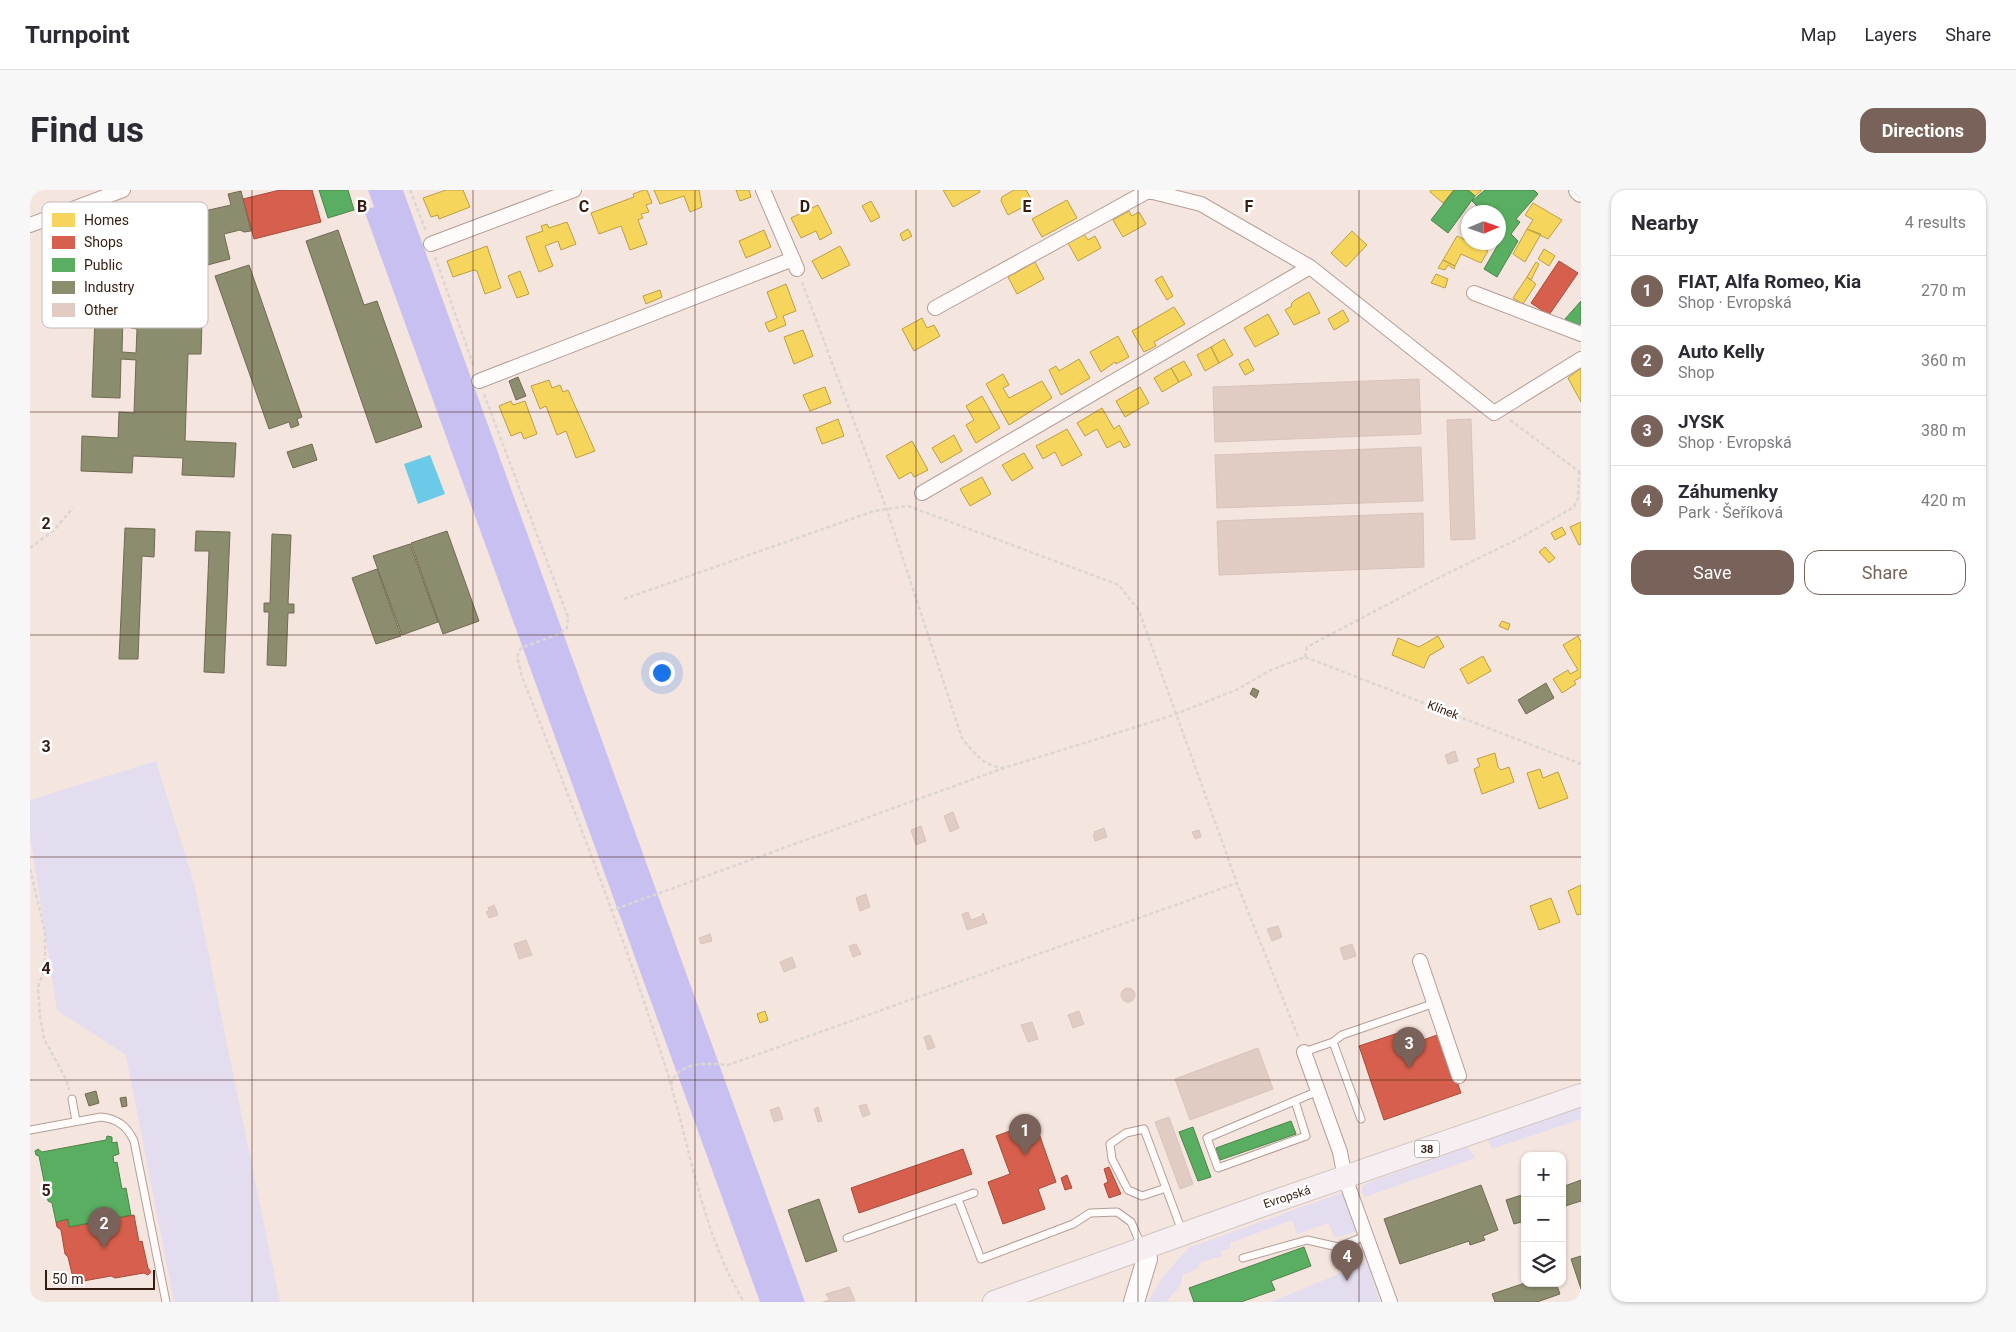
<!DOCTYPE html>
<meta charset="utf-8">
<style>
:root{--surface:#fff;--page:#f7f7f7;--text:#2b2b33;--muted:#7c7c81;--line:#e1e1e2;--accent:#796259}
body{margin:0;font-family:Roboto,sans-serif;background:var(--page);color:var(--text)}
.controls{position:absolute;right:15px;bottom:15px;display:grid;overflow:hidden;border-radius:10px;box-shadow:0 1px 4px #0004}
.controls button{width:45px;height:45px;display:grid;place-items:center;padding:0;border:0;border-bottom:1px solid var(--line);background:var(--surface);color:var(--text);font:25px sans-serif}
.compass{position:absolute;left:1431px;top:15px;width:45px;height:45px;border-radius:50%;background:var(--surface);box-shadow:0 1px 4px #0004;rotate:88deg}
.scale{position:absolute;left:15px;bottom:12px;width:110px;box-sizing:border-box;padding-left:5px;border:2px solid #361c11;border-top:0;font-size:14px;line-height:18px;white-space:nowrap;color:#361c11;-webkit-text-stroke:4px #fff;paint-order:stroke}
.you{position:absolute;left:631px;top:482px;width:18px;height:18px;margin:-12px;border:4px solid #fff;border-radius:50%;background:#1a73e8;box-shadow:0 0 0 8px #1a73e833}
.badge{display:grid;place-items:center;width:32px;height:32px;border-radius:50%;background:var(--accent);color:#fff;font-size:16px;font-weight:700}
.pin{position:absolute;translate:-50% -41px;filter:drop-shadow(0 1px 2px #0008)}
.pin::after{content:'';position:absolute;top:26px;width:18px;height:15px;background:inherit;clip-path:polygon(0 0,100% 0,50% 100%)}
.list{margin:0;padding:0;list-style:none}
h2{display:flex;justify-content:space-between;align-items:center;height:65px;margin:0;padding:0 20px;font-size:21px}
h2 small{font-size:16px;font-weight:400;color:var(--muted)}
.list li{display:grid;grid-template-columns:32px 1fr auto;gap:15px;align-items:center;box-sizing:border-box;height:70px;padding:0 20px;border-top:1px solid var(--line)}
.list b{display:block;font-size:19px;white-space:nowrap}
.list p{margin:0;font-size:16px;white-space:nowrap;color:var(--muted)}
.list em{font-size:16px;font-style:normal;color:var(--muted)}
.actions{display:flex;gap:10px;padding:15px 20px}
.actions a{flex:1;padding:11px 0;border:1px solid var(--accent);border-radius:15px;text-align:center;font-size:18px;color:var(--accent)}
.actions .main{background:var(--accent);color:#fff}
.icon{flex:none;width:28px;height:28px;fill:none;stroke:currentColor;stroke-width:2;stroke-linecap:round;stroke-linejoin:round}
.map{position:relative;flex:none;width:1551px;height:1112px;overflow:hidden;border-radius:15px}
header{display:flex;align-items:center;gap:30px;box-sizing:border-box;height:70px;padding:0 25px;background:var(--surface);border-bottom:1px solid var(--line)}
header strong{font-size:24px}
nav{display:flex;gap:28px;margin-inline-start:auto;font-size:18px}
.intro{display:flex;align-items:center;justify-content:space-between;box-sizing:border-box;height:120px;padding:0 30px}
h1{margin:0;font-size:35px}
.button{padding:12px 22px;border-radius:15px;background:var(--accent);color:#fff;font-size:18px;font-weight:700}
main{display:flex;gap:30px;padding:0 30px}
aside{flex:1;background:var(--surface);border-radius:15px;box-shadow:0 1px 4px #0004}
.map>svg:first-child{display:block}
.green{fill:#e4ddef}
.forest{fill:#c8c0f0}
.water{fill:#6acae7}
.homes{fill:#f6d55c;stroke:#bc9e46}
.shops{fill:#d6604d;stroke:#a64c3b}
.public{fill:#5aae61;stroke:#4f8249}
.industry{fill:#8c8c6e;stroke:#726a52}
.building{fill:#e1ccc4;stroke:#d8c4bc}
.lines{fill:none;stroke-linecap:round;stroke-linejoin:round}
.lane-casing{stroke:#b29f97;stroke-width:9}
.street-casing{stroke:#b29f97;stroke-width:16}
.secondary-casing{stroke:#b29f97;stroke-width:22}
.primary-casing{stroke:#cfc4c0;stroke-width:24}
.path{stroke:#dcd6d3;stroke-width:2.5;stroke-dasharray:4 2.5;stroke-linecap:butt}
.lane{stroke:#fefbfa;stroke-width:7}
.street{stroke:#fefbfa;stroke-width:14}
.secondary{stroke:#fefbfa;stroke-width:20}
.primary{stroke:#f7eef1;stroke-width:22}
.grid{fill:none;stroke:#361c11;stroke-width:1;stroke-opacity:0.55}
.labels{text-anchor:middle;stroke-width:5;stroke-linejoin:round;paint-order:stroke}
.shield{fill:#fff;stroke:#726058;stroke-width:1}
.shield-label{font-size:11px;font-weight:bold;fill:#361c11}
.street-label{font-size:12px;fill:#361c11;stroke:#fff}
.key{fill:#fff;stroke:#c3bbb8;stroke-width:1}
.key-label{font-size:14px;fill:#361c11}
.grid-label{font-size:16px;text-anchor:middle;font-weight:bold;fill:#361c11;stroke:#fff;stroke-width:5;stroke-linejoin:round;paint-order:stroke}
</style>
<header>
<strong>Turnpoint</strong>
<nav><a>Map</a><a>Layers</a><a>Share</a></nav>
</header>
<div class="intro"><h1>Find us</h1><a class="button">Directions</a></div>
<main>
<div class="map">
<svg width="1551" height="1112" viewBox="0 0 1551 1112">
<rect width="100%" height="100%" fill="#f5e5df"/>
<path class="green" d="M126 571 164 693 250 1112H144L96 865 27 820 0 645V610Z
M1551 915V929L1462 959 1458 951 1460 947Z
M1438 957 1445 968 1335 1007 1332 1003V997L1337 993Z
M1311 1003 1315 1004 1327 1041 1305 1048 1298 1033 1267 1044 1262 1030 1200 1053 1201 1058 1191 1061 1192 1066 1171 1072 1168 1078 1153 1085 1150 1096 1136 1112H1118L1132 1088 1158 1058Z
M1337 1072 1350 1112H1241Z"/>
<path class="forest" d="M338 0H373L775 1112H730L334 20 344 17Z"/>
<path class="water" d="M400 265 415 304 388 314 374 274Z"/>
<path class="homes" d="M416 0H433L440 17 409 29 408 25 401 27 393 8Z
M614 0H617L622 13 616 15 619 22 611 24 613 28 608 30 617 54 600 60 591 36 569 44 561 23 604 7 603 4Z
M624 0H669L672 17 660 22 654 6 630 14Z
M706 0H719L721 7 710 11Z
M913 0H949L950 2 923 17Z
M984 0H996L1003 12 978 25 971 11 972 7Z
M1401 0H1424L1413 13 1400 2Z
M1438 0H1452L1445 6Z
M1037 10 1047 28 1012 47 1002 29Z
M841 11 850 27 841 32 832 16Z
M1503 13 1532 30 1518 49 1497 39 1503 30 1495 25Z
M788 15 802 43 790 50 786 41 771 48 761 28Z
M1099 21 1102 26 1109 22 1116 34 1093 47 1083 30Z
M537 32 546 54 531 60 528 51 515 56 523 76 509 82 496 47 513 41 511 36 517 34 519 38Z
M878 39 882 46 873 51 870 44Z
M1497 39 1511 44 1495 72 1483 64Z
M734 40 741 57 716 68 709 51Z
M1322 41 1337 55 1316 77 1301 63Z
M1054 44 1058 50 1065 46 1071 58 1048 71 1038 53Z
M1427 46 1458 61 1451 73 1431 64 1425 76 1413 70Z
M457 56 471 98 455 104 447 81 444 80 423 87 417 71Z
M810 56 820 75 792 89 782 71Z
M1514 59 1525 66 1519 76 1508 69Z
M1413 70 1425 76 1424 79 1418 75 1415 80 1408 78Z
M1005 72 1014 89 987 104 978 87Z
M1506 72 1509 74 1501 90 1497 87Z
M490 81 499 104 487 108 478 86Z
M1406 84 1418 89 1415 98 1401 93Z
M1132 86 1143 106 1137 110 1125 90Z
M1497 87 1506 94 1493 114 1483 108Z
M756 94 766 121 753 126 756 135 739 142 735 133 747 128 737 102Z
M630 100 632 107 616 114 613 106Z
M1279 102 1290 123 1264 135 1255 120 1262 116 1261 114 1265 110Z
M1144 117 1155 134 1124 152 1126 156 1114 162 1102 141Z
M1313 120 1319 131 1304 140 1298 129Z
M1238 124 1249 144 1225 157 1214 138Z
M892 128 897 138 904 135 910 146 884 161 872 139Z
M773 140 783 166 764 174 754 147Z
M1088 146 1099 167 1086 174 1085 172 1071 182 1060 162Z
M1194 149 1203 165 1189 173 1181 157Z
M1181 157 1189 173 1175 181 1167 165Z
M1049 169 1060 188 1031 205 1019 180 1026 176 1029 181Z
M1218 169 1224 180 1215 185 1209 174Z
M1154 171 1162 185 1149 192 1141 178Z
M1141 178 1149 192 1132 202 1124 188Z
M1551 178V212L1538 188Z
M973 184 979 195 973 198 979 208 1012 191 1022 208 979 235 956 194Z
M519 190 522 198 530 195 533 202 538 200 565 261 546 268 536 241 527 245 516 216 510 219 501 196Z
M795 197 801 213 780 221 773 205Z
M1110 197 1119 213 1095 227 1086 211Z
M952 206 970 238 946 253 936 235 944 230 936 216Z
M481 211 483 215 495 211 507 244 494 249 491 242 481 246 469 216Z
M1072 218 1084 239 1089 235 1100 255 1094 258 1090 251 1077 258 1067 239 1055 246 1047 233Z
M808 229 814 246 792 254 786 238Z
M1037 239 1052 265 1032 276 1025 262 1013 269 1006 256Z
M924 245 932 261 911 273 902 258Z
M882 251 898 280 884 287 881 282 869 289 856 266Z
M994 263 1003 278 982 291 972 275Z
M952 287 961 304 940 316 930 299Z
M1551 332V354L1549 355 1540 337Z
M1532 337 1536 344 1525 350 1521 343Z
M1515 357 1525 368 1519 373 1509 362Z
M1472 431 1480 434 1478 440 1469 436Z
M1408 446 1414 457 1399 466 1394 478 1362 465 1368 448 1389 457Z
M1548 446 1551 452V487L1544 491 1546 494 1532 503 1523 489 1538 480 1540 484 1548 480 1533 455Z
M1453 466 1461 481 1438 494 1430 479Z
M1465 563 1468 577 1471 580 1479 577 1484 592 1452 604 1444 579 1450 576 1447 569Z
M1510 579 1513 588 1528 582 1538 608 1509 619 1497 583Z
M1551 695V724L1547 725 1538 701Z
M1521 708 1530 732 1509 740 1500 716Z
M735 821 738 830 730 833 727 824Z"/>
<path class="shops" d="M250 0H282L291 32 224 49 213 9Z
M1529 71 1548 83 1519 125 1501 113Z
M1368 843 1373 857 1410 844 1431 903 1354 930 1329 856Z
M1005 932 1026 992 1008 999 1015 1019 973 1034 958 992 980 984 966 946Z
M933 959 942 984 829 1023 821 998Z
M1079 977 1091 1004 1079 1008 1074 994 1078 992 1074 979Z
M1037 985 1042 998 1035 1000 1031 988Z
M104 1025 109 1052 112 1051 118 1078 121 1082 118 1085 114 1083 85 1088 81 1086 48 1092 45 1096 41 1093 43 1088 38 1067 35 1064 31 1040 27 1037 26 1032 38 1029 39 1037Z"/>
<path class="public" d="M289 0H318L324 20 298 28Z
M1424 0H1438L1445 6 1418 43 1401 30Z
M1455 0H1504L1508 4 1486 29 1490 32 1481 44 1488 51 1467 87 1454 79 1474 44 1468 38V22H1453L1442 11Z
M1551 111V133L1546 139 1535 129Z
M1261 931 1266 944 1190 970 1186 958Z
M1163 937 1181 987 1168 991 1149 942Z
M77 946 82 947V953L87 952 89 964 83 966 84 973 87 972 92 999 96 998 101 1025 39 1037 38 1029 26 1032 22 1013 18 1011 9 966 6 965 5 961 8 959 12 962 76 950Z
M1274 1057 1281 1076 1241 1091 1245 1100 1211 1112H1164L1159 1098Z"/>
<path class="industry" d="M211 1 221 41 214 42 210 40 194 44 200 69 174 76 161 24 201 15 198 4Z
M308 40 334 115 347 111 392 237 346 253 276 51Z
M219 75 272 227 267 229 269 235 261 238 259 232 239 239 185 86Z
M65 126 93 127 92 162 106 163 107 139 101 138 102 128 172 131 171 164H158L155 251 206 253 204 287 152 285 153 268 103 266 102 283 51 281 52 246 88 248 89 222 104 223 106 170 91 169 90 208 62 207Z
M488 187 496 206 486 210 479 191Z
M282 254 287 270 263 278 257 262Z
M95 338 125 339 124 367 112 366 108 469H89Z
M166 341 200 342 194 483 174 482 179 361H165Z
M417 341 449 431 413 444 381 353Z
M242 344 261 345 258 414H264V423H258L256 476 237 475 239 422H234V413H240Z
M380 354 408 432 372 445 343 366Z
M347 379 371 446 346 454 322 388Z
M1516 493 1524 508 1496 524 1488 510Z
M1223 498 1229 501 1226 508 1220 504Z
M66 901 69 913 59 916 55 904Z
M96 907 97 916 92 917 90 908Z
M1551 990V1011L1532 1017V997Z
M1451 995 1468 1040 1453 1046 1455 1050 1440 1055 1439 1051 1370 1074 1354 1029Z
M1495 1004V1031L1484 1034 1476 1010Z
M789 1009 807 1061 776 1072 758 1020Z
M1551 1066V1099L1541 1069Z
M1495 1093H1526L1530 1104 1507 1112H1465L1462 1104Z"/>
<path class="building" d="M1389 189 1391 244 1185 252 1183 197Z
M1441 229 1445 349 1421 350 1417 230Z
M1391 257 1393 311 1187 318 1185 265Z
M1393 323 1394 377 1189 385 1187 331Z
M1425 561 1428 571 1418 574 1415 565Z
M923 622 929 638 920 642 914 626Z
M891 636 896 651 886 655 881 640Z
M1074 638 1077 647 1065 651 1063 645 1065 644 1064 642Z
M1169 640 1171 647 1165 649 1162 642Z
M836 704 840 717 830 721 826 708Z
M464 715 468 725 459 728 456 722 459 721 458 718Z
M938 722 941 730 952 726 953 723 957 733 937 740 932 724Z
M1248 736 1252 747 1242 751 1237 739Z
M680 744 682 751 671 754 669 748Z
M496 750 502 765 489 769 484 754Z
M826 754 831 764 823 767 819 756Z
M1322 754 1326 766 1314 770 1310 758Z
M762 767 766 777 754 782 750 772Z
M1091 805a7 7 0 1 1 14 0a7 7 0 1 1-14 0Z
M1049 821 1054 834 1043 838 1038 825Z
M1002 832 1008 849 998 852 991 835Z
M900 845 905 857 898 860 894 847Z
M1228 858 1243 899 1160 930 1145 889Z
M836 914 840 924 833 927 829 916Z
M749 917 753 929 744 932 740 920Z
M788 917 792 931 788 932 784 919Z
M1139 927 1163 994 1150 999 1125 932Z
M819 1097 825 1111 793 1112 800 1110 796 1104Z"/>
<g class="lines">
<g class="lane-casing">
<path id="lane" d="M1303 852 1312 845 1405 813
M1274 862 1303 852 1331 929
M42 909 46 931
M1265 911 1276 946 1188 978 1177 948 1288 901
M0 940 71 927C88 929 97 936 104 951L136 1112
M1136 998 1112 1006 1098 1000 1082 969 1080 954 1096 943 1114 939 1152 1041
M928 1009 951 1069 1043 1034 1060 1023 1087 1022 1101 1032 1111 1055
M817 1048 944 1003
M1213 1068 1277 1050 1308 1057 1336 1046"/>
</g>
<g class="street-casing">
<path id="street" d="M733 0 767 79
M1115 0 1171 14 1280 77 1464 223 1551 169
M0 35 93 0
M401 54 544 0
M1444 103 1551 144
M905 118 1118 1
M449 191 763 69
M892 303 1280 77
M1390 771 1429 886
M1274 862 1310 962 1315 988 1360 1112"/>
</g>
<g class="secondary-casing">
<path id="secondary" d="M1549 0 1551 2
M1104 1112 1117 1069 1112 1058"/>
</g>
<g class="primary-casing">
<path id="primary" d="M964 1112 1231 1016 1551 905"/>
</g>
<path class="path" d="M380 0 396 41
M405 67 444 177
M772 92 857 320 932 548C944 563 953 576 973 578
M454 204 538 427 537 438 529 444 491 458 487 467 492 487C541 612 591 738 632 866 659 947 669 1038 714 1112
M1480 230 1551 283
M0 358 24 340 43 318
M594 409 844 321 878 316 1089 395 1109 421 1211 704 1269 849
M1275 467 1277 457 1402 391 1488 349 1544 317 1548 308 1549 282
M1275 467 1551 574
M0 679 15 742V778L8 797 10 826 14 849 36 889 39 900
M580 721 974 578 1138 527 1206 500 1241 480 1275 467
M641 895C648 871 676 873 698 875L1207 693"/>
<use href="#lane" class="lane"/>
<use href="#street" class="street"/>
<use href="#secondary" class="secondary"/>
<use href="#primary" class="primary"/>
</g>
<path class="grid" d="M222 0V1112M443 0V1112M665 0V1112M886 0V1112M1108 0V1112M1329 0V1112M0 222H1551M0 445H1551M0 667H1551M0 890H1551"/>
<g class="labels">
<rect class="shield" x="1384.5" y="950.5" width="25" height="17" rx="4"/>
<g class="shield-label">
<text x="1397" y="963">38</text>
</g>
<g class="street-label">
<text transform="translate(1413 520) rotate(21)" y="4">Klínek</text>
<text transform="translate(1257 1007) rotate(-18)" y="4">Evropská</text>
</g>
</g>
<rect x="12" y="12" width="166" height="126" rx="8" class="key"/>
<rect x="22" y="23" width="23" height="14" fill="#f6d55c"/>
<rect x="22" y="46" width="23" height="13" fill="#d6604d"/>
<rect x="22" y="68" width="23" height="14" fill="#5aae61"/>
<rect x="22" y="91" width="23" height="13" fill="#8c8c6e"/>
<rect x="22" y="113" width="23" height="14" fill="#e1ccc4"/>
<g class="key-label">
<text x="54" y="35">Homes</text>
<text x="54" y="57">Shops</text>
<text x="54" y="80">Public</text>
<text x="54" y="102">Industry</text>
<text x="54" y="125">Other</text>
</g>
<g class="grid-label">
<text x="332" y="22">B</text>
<text x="554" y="22">C</text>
<text x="775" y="22">D</text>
<text x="997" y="22">E</text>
<text x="1219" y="22">F</text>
<text x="16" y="339">2</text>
<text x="16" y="562">3</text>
<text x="16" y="784">4</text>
<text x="16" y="1006">5</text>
</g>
</svg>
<div class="controls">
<button>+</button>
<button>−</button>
<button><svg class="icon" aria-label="layers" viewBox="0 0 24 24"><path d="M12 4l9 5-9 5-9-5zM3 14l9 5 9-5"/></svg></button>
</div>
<svg class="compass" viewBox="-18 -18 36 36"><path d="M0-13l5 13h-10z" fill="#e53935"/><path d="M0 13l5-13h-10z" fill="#7c7c81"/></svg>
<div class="scale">50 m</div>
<div class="you"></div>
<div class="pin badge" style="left:995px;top:965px">1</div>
<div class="pin badge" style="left:74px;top:1058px">2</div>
<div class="pin badge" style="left:1379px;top:878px">3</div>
<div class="pin badge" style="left:1317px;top:1091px">4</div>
</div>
<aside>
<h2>Nearby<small>4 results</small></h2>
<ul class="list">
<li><span class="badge">1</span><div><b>FIAT, Alfa Romeo, Kia</b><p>Shop · Evropská</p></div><em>270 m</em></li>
<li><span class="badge">2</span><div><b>Auto Kelly</b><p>Shop</p></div><em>360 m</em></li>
<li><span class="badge">3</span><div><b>JYSK</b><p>Shop · Evropská</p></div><em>380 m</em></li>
<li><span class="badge">4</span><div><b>Záhumenky</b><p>Park · Šeříková</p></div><em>420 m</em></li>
</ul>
<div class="actions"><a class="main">Save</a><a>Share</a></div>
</aside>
</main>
